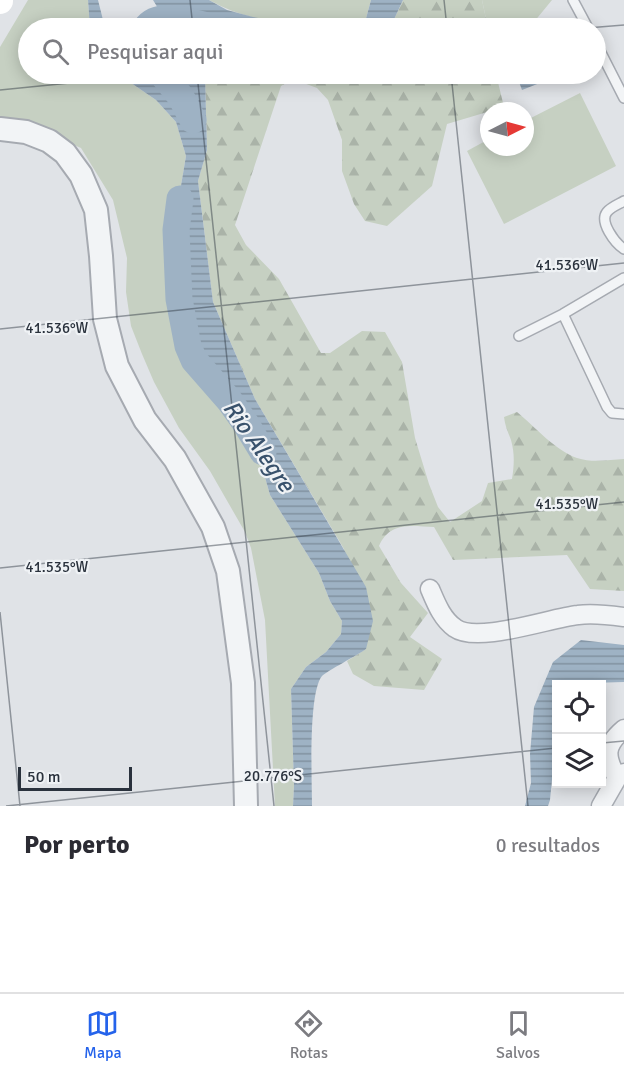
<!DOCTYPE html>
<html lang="pt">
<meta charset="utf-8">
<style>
:root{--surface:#fff;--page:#f2f2f3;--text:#2b2b33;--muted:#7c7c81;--line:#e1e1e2;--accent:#2563eb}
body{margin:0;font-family:Signika,sans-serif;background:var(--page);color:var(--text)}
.controls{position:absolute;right:18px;bottom:18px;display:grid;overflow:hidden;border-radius:0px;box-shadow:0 3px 15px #0003}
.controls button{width:54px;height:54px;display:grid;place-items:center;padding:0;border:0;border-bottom:2px solid var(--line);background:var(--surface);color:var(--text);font:30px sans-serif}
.compass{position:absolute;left:480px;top:102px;width:54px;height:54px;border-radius:50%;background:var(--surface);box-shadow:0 3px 15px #0003;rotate:84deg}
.scale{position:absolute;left:18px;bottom:15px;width:114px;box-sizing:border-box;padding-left:6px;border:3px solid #2a323d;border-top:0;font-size:16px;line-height:21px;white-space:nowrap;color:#2a323d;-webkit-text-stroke:4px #eff2f5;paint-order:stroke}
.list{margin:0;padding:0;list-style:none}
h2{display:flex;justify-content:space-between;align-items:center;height:78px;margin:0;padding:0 24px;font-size:26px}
h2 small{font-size:20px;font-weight:400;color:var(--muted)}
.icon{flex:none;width:33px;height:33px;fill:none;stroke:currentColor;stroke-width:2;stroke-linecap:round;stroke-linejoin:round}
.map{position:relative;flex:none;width:624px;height:806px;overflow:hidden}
.search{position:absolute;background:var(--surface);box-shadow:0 3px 15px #0003;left:18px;right:18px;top:18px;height:66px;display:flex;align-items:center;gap:15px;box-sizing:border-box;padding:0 21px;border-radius:33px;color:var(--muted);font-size:22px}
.sheet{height:186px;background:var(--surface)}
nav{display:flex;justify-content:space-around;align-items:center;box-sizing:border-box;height:84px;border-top:2px solid var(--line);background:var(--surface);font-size:16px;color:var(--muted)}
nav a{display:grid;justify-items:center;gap:3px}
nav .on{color:var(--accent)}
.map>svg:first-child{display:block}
.grass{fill:#c6d0c2}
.forest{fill:url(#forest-firs)}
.water{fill:url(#water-rules)}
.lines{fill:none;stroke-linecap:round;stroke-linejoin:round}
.river{stroke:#9eb2c4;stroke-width:27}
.service-casing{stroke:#a6aab1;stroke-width:12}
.minor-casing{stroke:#a6aab1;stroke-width:21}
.tertiary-casing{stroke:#a6aab1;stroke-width:26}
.service{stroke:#f2f4f6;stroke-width:9}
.minor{stroke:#f2f4f6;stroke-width:18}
.tertiary{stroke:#f2f4f6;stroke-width:22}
.secondary{stroke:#fff;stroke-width:26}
.ticks{fill:none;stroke:#2a323d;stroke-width:1.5;stroke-opacity:0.45}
.labels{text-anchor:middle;stroke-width:4.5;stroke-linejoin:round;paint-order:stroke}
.water-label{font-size:24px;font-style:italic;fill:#39526c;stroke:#eff2f5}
.ticks-label{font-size:15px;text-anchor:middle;fill:#2a323d;stroke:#eff2f5;stroke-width:4.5;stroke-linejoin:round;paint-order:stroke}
</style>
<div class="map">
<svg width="624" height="806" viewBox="0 0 624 806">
<defs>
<pattern id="forest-firs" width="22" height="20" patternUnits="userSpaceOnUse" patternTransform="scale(1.5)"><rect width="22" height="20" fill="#c6d0c2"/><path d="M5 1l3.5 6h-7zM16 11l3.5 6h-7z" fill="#aab3a8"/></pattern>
<pattern id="water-rules" width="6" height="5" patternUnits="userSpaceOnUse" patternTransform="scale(1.5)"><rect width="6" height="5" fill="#9eb2c4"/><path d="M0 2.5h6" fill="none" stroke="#8191a0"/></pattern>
</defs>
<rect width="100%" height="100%" fill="#e0e3e7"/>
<path class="grass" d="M28 0H88L90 28H28V74H118L156 100 176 122 186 156 174 227 202 365 237 404 257 449 270 495 319 573 330 601 342 621 341 634 326 652 306 667 291 689 294 786 293 806H275L265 620 251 548 245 532 210 471 179 428 154 382 142 354 131 326 126 292 127 258 113 200 81 148 25 124 0 119V47Z
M209 0H371L364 26 360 28C310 29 254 25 209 0Z
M482 0H552L529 28H488Z
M580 93 616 166 504 224 467 151 489 139V147H525V121Z"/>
<path class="forest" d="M403 0H482L488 28H390Z
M205 74H496L504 107 447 124 432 186 387 226 365 221 354 204 342 171V140L328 100 317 88 293 79 281 86 235 225 246 245 279 279 321 353H330L362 331 385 332 402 362 415 438 429 484 438 507 450 522 482 501 488 483 512 479C514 466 515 454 511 440 508 432 505 426 504 417L517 412C534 426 556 451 577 458 592 463 609 460 624 459V591L590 589 567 555 453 560 434 527C411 526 390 521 379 546L401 583 428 613 410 637 442 659 424 690 374 686 353 674 347 661 366 649 344 549 255 399 213 302 198 181 207 150Z"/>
<path class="water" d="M88 0H98L105 28H90Z
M153 0H209L227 10 253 17 315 28H170Z
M371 0H403L390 28H360L364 26Z
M118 74H147L176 89 183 82 181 74H205L207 150 198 181 213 302 255 399 366 587 373 621 366 649C358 655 327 671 322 676 308 693 312 781 312 806H293L294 786 291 689 306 667 326 652 341 634 342 621 330 601 319 573 270 495 257 449 237 404 202 366 174 227 186 156 176 122 156 100Z
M516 74H554L555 77 522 90Z
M581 640 624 645V682L556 684V738L550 800 548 806H525L531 783 530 754 534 707 553 662Z"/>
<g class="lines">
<path class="river" d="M146 28C160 8 197 25 217 28
M162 74 181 97 193 120
M180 199 176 230 179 299 188 346 194 360 229 400 246 424 263 452"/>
<g class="service-casing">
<path id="service" d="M573 0 588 28
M596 43 624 98
M624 201C619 204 611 207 607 212 599 222 615 243 624 249
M563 314 607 407 612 413 624 414
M519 336 563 314 624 278"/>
</g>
<g class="minor-casing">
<path id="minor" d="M430 589C436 603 442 619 455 628 477 644 550 618 578 615 593 613 609 615 624 617
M617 778C605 756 604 746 624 729
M601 806 617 778 624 773"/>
</g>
<g class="tertiary-casing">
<path id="tertiary" d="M0 129 26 132 49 141 65 153 81 175 96 210 101 256 105 319 117 366 145 420 175 459 213 527 228 571 243 683 246 806"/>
</g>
<use href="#service" class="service"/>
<use href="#minor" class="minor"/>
<use href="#tertiary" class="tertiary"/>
<path class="secondary" d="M0 1V0"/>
</g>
<path class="ticks" d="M190 0 193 28M444 0 447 28M587 28 624 25M197 74 274 806M451 74 528 806M0 90 159 74M0 329 624 263M0 568 624 502M0 612 20 806M602 743 624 741M6 806 556 748"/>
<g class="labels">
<g class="water-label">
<text transform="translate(259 446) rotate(55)" y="8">Rio Alegre</text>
</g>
</g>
<g class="ticks-label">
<text x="567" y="270">41.536°W</text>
<text x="57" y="333">41.536°W</text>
<text x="567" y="509">41.535°W</text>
<text x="57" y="572">41.535°W</text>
<text x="273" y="781">20.776°S</text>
</g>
</svg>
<div class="controls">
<button><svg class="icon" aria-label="locate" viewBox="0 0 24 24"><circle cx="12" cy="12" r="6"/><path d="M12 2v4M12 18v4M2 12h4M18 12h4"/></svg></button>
<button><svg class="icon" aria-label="layers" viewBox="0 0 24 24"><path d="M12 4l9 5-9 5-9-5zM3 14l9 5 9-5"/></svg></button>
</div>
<svg class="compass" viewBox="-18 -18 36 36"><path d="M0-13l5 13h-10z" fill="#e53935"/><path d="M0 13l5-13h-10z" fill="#7c7c81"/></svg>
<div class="scale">50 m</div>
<div class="search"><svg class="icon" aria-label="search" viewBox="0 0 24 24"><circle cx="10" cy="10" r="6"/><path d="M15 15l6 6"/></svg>Pesquisar aqui</div>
</div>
<section class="sheet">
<h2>Por perto<small>0 resultados</small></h2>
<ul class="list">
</ul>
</section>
<nav>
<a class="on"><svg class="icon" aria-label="map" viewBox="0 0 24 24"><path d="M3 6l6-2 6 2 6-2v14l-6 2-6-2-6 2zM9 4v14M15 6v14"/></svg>Mapa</a>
<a><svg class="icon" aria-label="directions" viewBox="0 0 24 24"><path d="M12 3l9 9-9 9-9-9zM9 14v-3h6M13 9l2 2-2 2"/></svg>Rotas</a>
<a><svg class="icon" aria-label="saved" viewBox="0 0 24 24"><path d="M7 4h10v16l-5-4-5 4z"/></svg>Salvos</a>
</nav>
